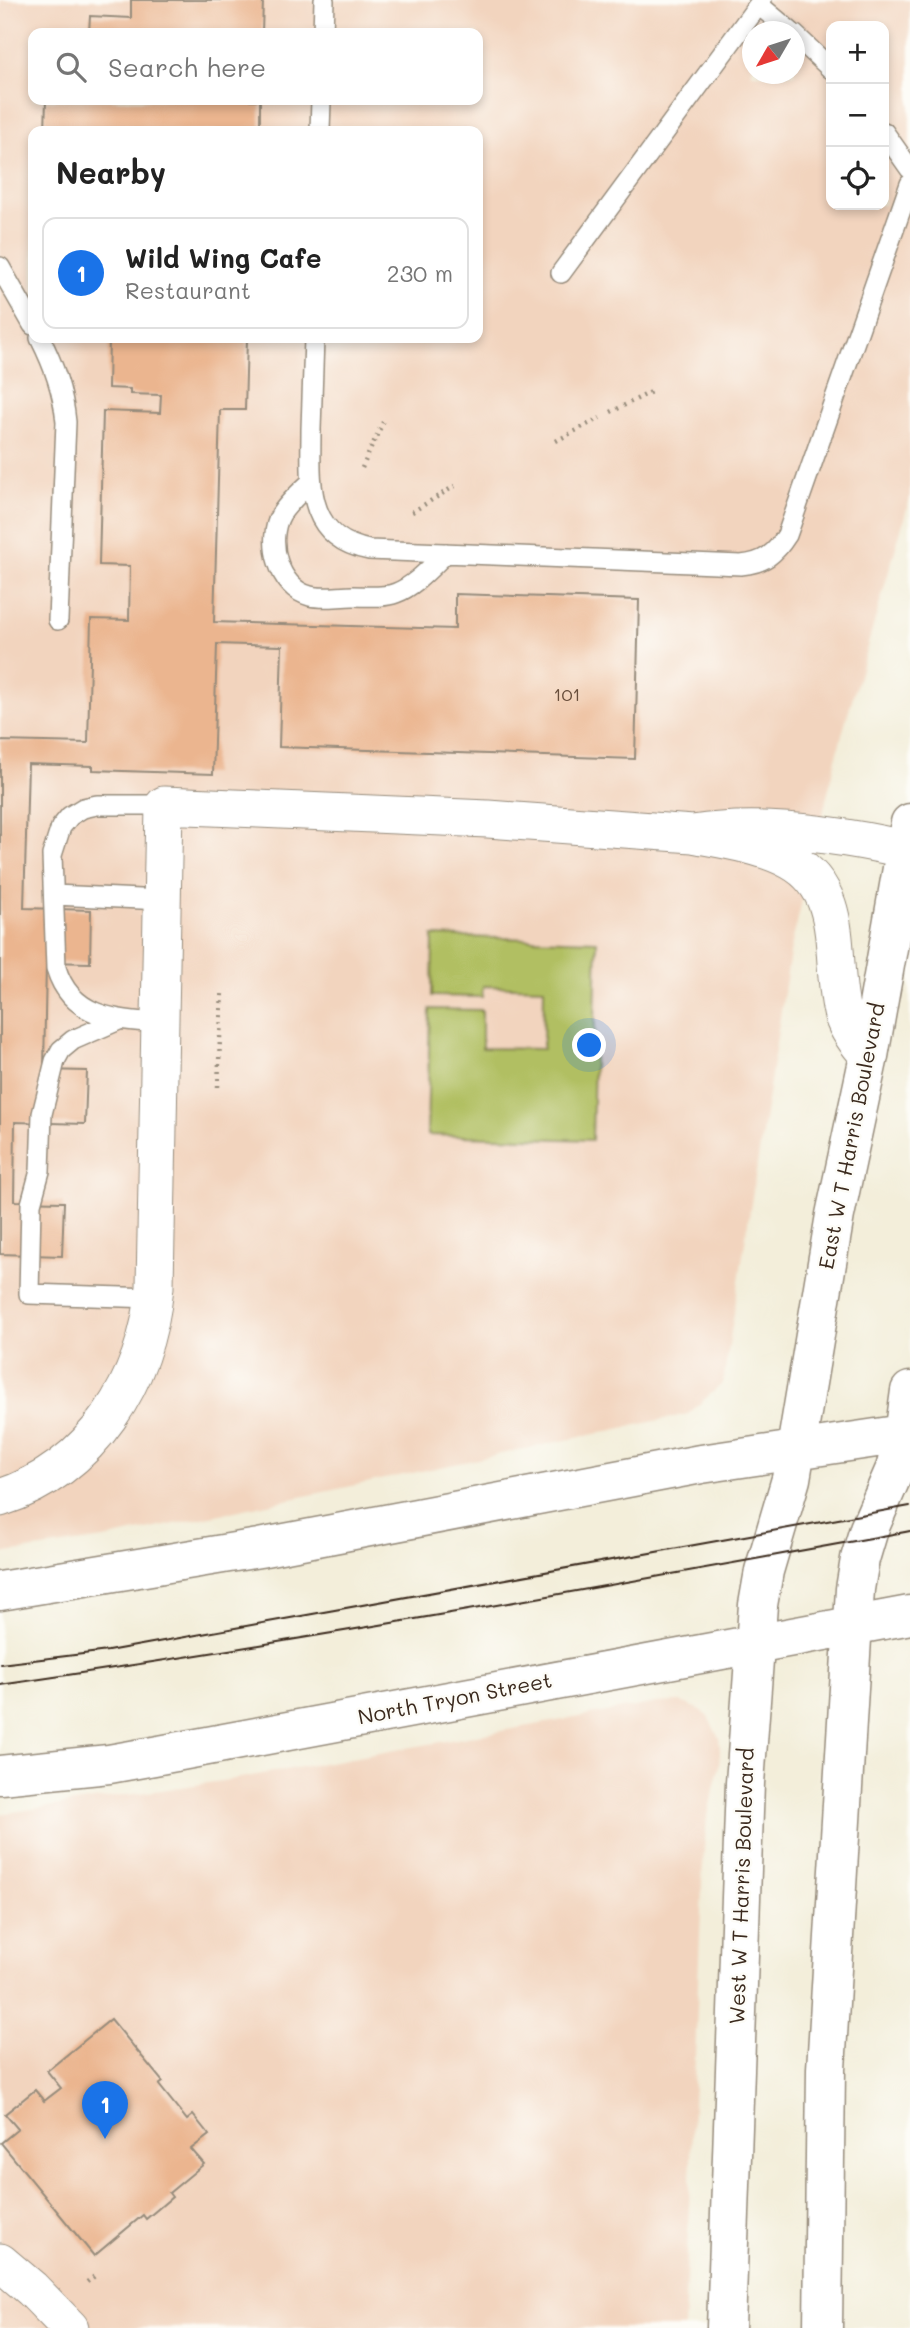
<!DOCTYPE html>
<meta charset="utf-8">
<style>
:root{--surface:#fff;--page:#f2f2f2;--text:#222;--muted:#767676;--line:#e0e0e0;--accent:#1a73e8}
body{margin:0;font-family:Mali,sans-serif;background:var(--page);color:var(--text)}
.controls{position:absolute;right:21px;top:21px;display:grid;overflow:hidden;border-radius:14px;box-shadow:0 4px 10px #0003}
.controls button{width:63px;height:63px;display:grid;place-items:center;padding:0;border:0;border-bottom:2px solid var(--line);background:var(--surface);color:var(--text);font:35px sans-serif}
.compass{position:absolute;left:742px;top:21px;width:63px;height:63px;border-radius:50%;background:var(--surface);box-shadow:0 4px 10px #0003;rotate:231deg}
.you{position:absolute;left:590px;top:1046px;width:24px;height:24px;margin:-18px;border:5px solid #fff;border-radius:50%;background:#1a73e8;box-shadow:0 0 0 10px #1a73e833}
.badge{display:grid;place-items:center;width:46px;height:46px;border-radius:50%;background:var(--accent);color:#fff;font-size:23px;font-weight:700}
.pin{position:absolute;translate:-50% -58px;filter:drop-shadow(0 2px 4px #0008)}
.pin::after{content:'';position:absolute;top:37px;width:24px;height:21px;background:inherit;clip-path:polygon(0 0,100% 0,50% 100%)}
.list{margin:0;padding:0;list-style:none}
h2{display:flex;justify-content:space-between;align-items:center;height:91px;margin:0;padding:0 28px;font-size:30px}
h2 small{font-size:23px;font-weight:400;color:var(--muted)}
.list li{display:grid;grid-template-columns:46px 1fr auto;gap:21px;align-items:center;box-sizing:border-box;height:112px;margin:0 14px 14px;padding:0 14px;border:2px solid var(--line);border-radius:14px}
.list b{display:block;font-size:26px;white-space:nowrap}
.list p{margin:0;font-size:23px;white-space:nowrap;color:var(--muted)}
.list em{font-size:23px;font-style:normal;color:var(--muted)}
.icon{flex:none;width:38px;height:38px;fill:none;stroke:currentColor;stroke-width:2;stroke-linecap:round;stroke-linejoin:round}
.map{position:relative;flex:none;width:910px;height:2328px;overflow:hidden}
.search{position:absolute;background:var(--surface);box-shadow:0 4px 10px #0003;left:28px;top:28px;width:455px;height:77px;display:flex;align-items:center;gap:18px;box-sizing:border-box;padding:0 24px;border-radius:14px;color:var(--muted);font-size:26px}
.panel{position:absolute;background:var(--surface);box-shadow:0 4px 10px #0003;left:28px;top:126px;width:455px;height:217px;border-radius:14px}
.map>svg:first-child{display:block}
.built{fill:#f2d4be;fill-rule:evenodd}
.green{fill:#b1bf62;stroke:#767440;stroke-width:2}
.building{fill:#ebb58f}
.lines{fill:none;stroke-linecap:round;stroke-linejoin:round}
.lane-casing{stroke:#978c7c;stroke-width:22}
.street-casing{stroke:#978c7c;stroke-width:39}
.primary-casing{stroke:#978c7c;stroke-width:41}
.path{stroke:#978c7c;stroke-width:4.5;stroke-dasharray:2 5;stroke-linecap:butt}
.lane{stroke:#fff;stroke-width:19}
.street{stroke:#fff;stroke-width:37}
.primary{stroke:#fff;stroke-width:38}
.tram{stroke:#3b2a1e;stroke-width:2}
.labels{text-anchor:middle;stroke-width:5;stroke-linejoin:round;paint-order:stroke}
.number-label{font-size:18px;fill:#674d3a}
.street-label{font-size:21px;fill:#3b2a1e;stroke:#fdfcf7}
</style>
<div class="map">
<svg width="910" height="2328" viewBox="0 0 910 2328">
<rect width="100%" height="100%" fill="#fdfcf7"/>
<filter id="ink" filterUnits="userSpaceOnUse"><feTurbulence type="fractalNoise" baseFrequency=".0143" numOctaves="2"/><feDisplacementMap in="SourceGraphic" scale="14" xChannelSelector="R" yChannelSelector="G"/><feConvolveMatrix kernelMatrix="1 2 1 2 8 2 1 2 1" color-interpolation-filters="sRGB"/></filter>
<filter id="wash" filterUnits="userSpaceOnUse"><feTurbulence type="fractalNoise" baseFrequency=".00686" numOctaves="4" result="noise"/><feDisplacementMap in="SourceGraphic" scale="28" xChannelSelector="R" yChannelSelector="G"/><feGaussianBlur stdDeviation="1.57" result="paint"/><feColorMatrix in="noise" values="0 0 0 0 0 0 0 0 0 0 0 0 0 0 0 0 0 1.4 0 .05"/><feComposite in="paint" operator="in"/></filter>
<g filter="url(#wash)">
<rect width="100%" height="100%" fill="#f3eeda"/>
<path class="built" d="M0 0H910V498L841 738 791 947 723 1383 688 1414 104 1539 0 1554ZM831 26H884V205H831ZM752 32H794V74H752ZM33 33H478V100H33ZM33 131H478V338H33Z
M681 1702 699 1709 708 1717 719 1738 720 1749 719 1768 707 1817 703 1861 684 2328H0V1814L235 1779 657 1703Z"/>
<path class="green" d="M433 936 597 941 592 1140 427 1135 430 1009 482 1010V1048L543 1049 544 988 483 986 482 997 432 996Z"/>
<g id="blocks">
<path class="building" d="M131 0H263L262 33H89L90 16 131 18Z
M46 100H260V131H45Z
M109 338H247L245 410H220L214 622 455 629V594L639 600 635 759 279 747 282 646 217 644 213 774 93 770V766L28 764 24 908 91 910 90 963 46 962 44 1070 87 1071 85 1124 15 1122 14 1201 64 1202 62 1256 0 1254V741L88 743 91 619 129 620 130 566 99 565 103 411 160 413 161 395 130 394V389L108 388Z
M111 2019 163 2082 159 2085 187 2120 193 2115 209 2135 191 2149 204 2164 169 2193 172 2197 146 2219 143 2215 94 2256 1 2143 18 2129 5 2114 35 2090 44 2101 61 2088 47 2071Z"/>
</g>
</g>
<g filter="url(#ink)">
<use href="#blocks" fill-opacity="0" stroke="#978c7c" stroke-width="2"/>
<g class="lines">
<g class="lane-casing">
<path id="lane" d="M759 5 791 32
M323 33 324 0
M794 34 831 69
M320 131 321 100
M884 132 910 169
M0 267 33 325
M561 273 762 0
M40 338C54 366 63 391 66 422L58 620
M314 338C313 368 312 399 311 429 311 481 304 537 369 550L741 565C764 563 775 554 787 535L910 184
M310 483C300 492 289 502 281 514 266 540 278 588 310 596 323 599 339 596 353 596 367 596 383 598 396 593 415 586 432 566 446 553
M54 895 162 900
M119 1020 73 1040 61 1050 55 1061 42 1114 40 1171 31 1204 29 1294 154 1298
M160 1023C116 1020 71 1018 56 968L52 855 61 827 70 816 83 808 97 805H164"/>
</g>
<g class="street-casing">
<path id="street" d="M869 1056C858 1044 848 1031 843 1016 828 963 849 893 791 861 762 845 725 840 693 834 761 823 837 834 904 849
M0 1498C93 1468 146 1381 155 1287L164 805 488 819 693 834
M0 2262 32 2289 70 2328"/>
</g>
<g class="primary-casing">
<path id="primary" d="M0 1591 259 1548 701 1464 910 1433
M0 1775 109 1764 154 1756 910 1615
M726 2328 745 1783 758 1605 764 1571 791 1479 835 1215 869 1056 910 823
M823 2328 826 2069 855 1589 860 1559 869 1529 895 1469 904 1435 910 1391"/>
</g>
<path class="path" d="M611 412 653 391
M556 441 600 418
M362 468 383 422
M412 512 455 486
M218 1087 222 990
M87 2282 96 2275"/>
<use href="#lane" class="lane"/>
<use href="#street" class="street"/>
<use href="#primary" class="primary"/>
<path class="tram" d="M0 1664 108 1651 910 1506
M0 1685C305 1641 607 1586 910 1531"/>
</g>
</g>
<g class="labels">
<g class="number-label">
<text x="567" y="701">101</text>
</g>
<g class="street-label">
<text transform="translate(852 1136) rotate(-79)" y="7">East W T Harris Boulevard</text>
<text transform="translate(455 1699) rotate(-11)" y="7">North Tryon Street</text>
<text transform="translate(742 1886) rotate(-88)" y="7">West W T Harris Boulevard</text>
</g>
</g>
</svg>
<div class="controls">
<button>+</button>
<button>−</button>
<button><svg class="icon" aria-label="locate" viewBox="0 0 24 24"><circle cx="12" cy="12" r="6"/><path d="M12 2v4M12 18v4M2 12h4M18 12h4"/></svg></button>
</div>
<svg class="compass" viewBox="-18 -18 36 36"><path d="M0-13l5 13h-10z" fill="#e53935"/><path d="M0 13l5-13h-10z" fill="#767676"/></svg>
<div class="you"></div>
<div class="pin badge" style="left:105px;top:2139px">1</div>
<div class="search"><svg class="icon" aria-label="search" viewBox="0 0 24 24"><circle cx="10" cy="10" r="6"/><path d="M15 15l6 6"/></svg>Search here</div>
<section class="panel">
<h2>Nearby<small></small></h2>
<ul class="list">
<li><span class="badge">1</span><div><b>Wild Wing Cafe</b><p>Restaurant</p></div><em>230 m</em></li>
</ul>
</section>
</div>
